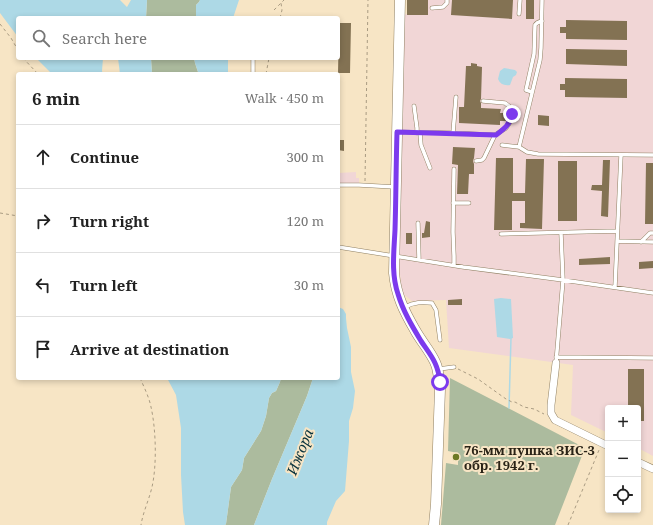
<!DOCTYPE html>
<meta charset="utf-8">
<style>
:root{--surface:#fff;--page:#f2f2f2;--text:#222;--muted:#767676;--line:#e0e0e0}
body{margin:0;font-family:"Noto Serif",serif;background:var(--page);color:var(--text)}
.controls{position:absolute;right:12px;bottom:12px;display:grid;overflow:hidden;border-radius:4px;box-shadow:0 2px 6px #0003}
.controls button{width:36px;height:36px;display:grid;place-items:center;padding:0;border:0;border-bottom:1px solid var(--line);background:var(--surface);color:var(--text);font:20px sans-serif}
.stop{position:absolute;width:12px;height:12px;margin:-9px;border:3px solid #7c3aed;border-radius:50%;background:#fff}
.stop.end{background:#7c3aed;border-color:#fff;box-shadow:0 1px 4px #0008}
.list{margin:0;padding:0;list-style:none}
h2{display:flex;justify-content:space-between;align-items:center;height:52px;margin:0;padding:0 16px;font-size:17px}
h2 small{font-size:13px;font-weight:400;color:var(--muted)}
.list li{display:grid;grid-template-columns:26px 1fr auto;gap:12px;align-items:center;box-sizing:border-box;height:64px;padding:0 16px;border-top:1px solid var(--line)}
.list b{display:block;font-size:15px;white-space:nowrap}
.list em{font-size:13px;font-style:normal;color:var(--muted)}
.icon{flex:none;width:22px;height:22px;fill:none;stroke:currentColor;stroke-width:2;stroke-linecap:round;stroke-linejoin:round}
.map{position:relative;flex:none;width:653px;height:525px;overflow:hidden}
.search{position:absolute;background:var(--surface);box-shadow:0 2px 6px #0003;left:16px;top:16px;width:324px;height:44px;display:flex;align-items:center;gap:10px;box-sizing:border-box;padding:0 14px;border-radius:4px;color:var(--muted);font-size:15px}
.panel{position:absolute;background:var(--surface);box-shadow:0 2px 6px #0003;left:16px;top:72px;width:324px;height:308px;border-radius:4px}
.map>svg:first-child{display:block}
.industrial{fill:#f1d6d6}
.green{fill:#acbb9e}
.water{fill:#add9e6}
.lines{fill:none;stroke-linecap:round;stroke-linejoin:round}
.stream{stroke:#add9e6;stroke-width:1.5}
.building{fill:#837253}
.lane-casing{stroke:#908063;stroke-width:4.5}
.street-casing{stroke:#908063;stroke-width:8}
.secondary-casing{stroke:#908063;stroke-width:11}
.path{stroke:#a99b82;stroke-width:1;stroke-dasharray:3 3;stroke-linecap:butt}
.lane{stroke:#fff;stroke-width:3.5}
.street{stroke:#fff;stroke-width:7}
.secondary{stroke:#fff;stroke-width:10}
.route{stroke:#7c3aed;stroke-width:5}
.poi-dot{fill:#6c7925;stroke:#f7e5c5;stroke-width:1.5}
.labels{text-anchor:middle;stroke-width:4;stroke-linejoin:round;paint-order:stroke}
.poi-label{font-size:13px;font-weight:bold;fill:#292216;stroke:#f7e5c5;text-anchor:start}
.water-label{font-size:14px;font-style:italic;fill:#08323c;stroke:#f7e5c5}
</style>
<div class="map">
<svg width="653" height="525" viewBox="0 0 653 525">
<rect width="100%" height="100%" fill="#f7e5c5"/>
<path class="industrial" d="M407 0H653V456L638 448V408H608V433L571 415 573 365 449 348 446 300 412 301 402 293 399 265 404 15 407 14Z
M356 172V178H359V187L338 186V173Z"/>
<path class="green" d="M147 0H200L199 2 196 5V18H146Z
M151 58H194L195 63 198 72V74H152Z
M281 378H313L307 396 272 479 254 525H225L226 524 231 487 242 470 244 458 261 431 266 416 269 398 272 393 276 391 280 382Z
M450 378 585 448 555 525H441L446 463 458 465V453L448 451Z"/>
<path class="water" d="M0 0H120L127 7 131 0H147L146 18H18V37L0 13Z
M200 0H239L233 18H196V5L199 2Z
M36 58H103L102 71 103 74H52Z
M118 58H151L152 74H120Z
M194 58H228V74H198V72L195 63Z
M504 68 515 70 517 72 516 75 513 77 510 85C504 86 500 84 498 79L500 71Z
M501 298 511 299 513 338 510 339 497 337 494 299Z
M338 307 343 309 346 314V318L347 328 351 347V372L355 391 353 408 349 421V441L345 491 336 501 327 522V525H254L272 479 307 396 313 378H338Z
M167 378H281L280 382 276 391 272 393 269 398 266 416 261 431 244 458 242 470 231 487 226 524 225 525H185L183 512 181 475V428L176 395Z"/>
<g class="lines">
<path class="stream" d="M509 408 511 338"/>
</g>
<path class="building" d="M407 0H428V15H407Z
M452 0H513L512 19 451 15Z
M526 0H534V19H526Z
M566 20 627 21V40L566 39V33H560V27H566Z
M339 23H351L350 73H338Z
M566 49 627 50V66L566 64Z
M471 63 477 64V66L482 67 481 99 480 101 481 103V108L501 109 500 113H506V121H500V125L459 123V107H464L466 66H471Z
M565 78 627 79V98L565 97V90H560V84H565Z
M538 115 549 116V126L538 125Z
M338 140H344V151L338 150Z
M453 147 475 148 474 158 473 161 474 164V174H469L468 194H457L458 165 452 164Z
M496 158H513V193H525L526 159H544L542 229 520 228V223H525V201H512V230H494Z
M603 160H610L608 217 601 216 602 191 591 190 592 185H602Z
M558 161H577V221H558Z
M646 163H653V224H645Z
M426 221 430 222V237L422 238V233H424Z
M406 233H412V244H406Z
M610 257V264L579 265V259Z
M653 261V268L639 269V262Z
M462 299V305H448V300Z
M628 369H644V421H638V408H628Z"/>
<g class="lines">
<g class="lane-casing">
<path id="lane" d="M432 8 443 7 447 3V0
M519 14 520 0
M253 58V74
M532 92 526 90 534 54 535 25C537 22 538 22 542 21
M414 106 417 128V133
M398 132 453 133 495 135
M420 133 421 145 430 168
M453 133 456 97
M502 145 519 147 527 152 538 154 653 155
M519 147 540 60 541 48 542 0
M476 161 482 160 484 158 495 135 506 128 509 124 512 115V110L509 106 505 103 483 101
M338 185H359L395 187
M453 203H469
M418 223 419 260
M501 234 617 231
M617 241 653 242
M641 242 650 233H653
M338 247 463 267 563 280 653 293
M454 265V256L453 232 454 169
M615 287 621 155
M405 307C414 302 422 302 432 303L436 310 440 340
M556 357 653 358
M556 363 563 280 561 233
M439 369 454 367"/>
</g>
<g class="street-casing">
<path id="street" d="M556 363 551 405V413L555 420 608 446
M638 462 653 469"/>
</g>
<g class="secondary-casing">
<path id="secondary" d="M400 0 394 273C396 295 404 311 415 330 421 341 430 351 435 362 439 370 439 380 440 389L436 504 434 525"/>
</g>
<path class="path" d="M274 10 284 0
M280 18 282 10 281 3
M0 24 11 38 18 50
M23 58 38 74
M266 74 269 58
M365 181 368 0
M0 213 18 216
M458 369 478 379 506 399 512 402H515L524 407 534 409 544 414
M140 378C144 387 149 397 151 407 156 429 157 465 152 487 149 500 143 512 141 525
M568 525 599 450"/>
<use href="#lane" class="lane"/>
<use href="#street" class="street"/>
<use href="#secondary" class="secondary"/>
</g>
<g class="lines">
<path class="route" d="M440 382C438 363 431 356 421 341 412 326 403 311 398 294 391 274 394 251 395 230 396 198 396 165 397 132L496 135C504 129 510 125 512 114"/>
</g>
<circle class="poi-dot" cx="456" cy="457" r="4"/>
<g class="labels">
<g class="poi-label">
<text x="464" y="455">76-мм пушка ЗИС-3<tspan x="464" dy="15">обр. 1942 г.</tspan></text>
</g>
<g class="water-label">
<text transform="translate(300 452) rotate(-68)" y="5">Ижора</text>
</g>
</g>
</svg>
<div class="controls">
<button>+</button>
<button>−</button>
<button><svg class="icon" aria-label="locate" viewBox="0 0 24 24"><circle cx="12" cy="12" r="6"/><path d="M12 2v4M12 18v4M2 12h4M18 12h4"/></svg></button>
</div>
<div class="stop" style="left:440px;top:382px"></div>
<div class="stop end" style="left:512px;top:114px"></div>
<div class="search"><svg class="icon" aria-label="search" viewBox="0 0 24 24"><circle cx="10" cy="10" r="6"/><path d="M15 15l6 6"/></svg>Search here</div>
<section class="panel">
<h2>6 min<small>Walk · 450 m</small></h2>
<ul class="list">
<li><svg class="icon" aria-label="ahead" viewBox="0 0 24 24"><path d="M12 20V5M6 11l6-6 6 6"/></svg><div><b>Continue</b></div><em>300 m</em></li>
<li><svg class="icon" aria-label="right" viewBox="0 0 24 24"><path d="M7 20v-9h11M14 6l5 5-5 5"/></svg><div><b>Turn right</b></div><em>120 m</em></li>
<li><svg class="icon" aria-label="left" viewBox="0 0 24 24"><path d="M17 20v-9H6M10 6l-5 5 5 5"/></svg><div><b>Turn left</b></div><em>30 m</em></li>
<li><svg class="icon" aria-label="arrive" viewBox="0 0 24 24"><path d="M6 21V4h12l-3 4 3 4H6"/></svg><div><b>Arrive at destination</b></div></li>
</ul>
</section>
</div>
